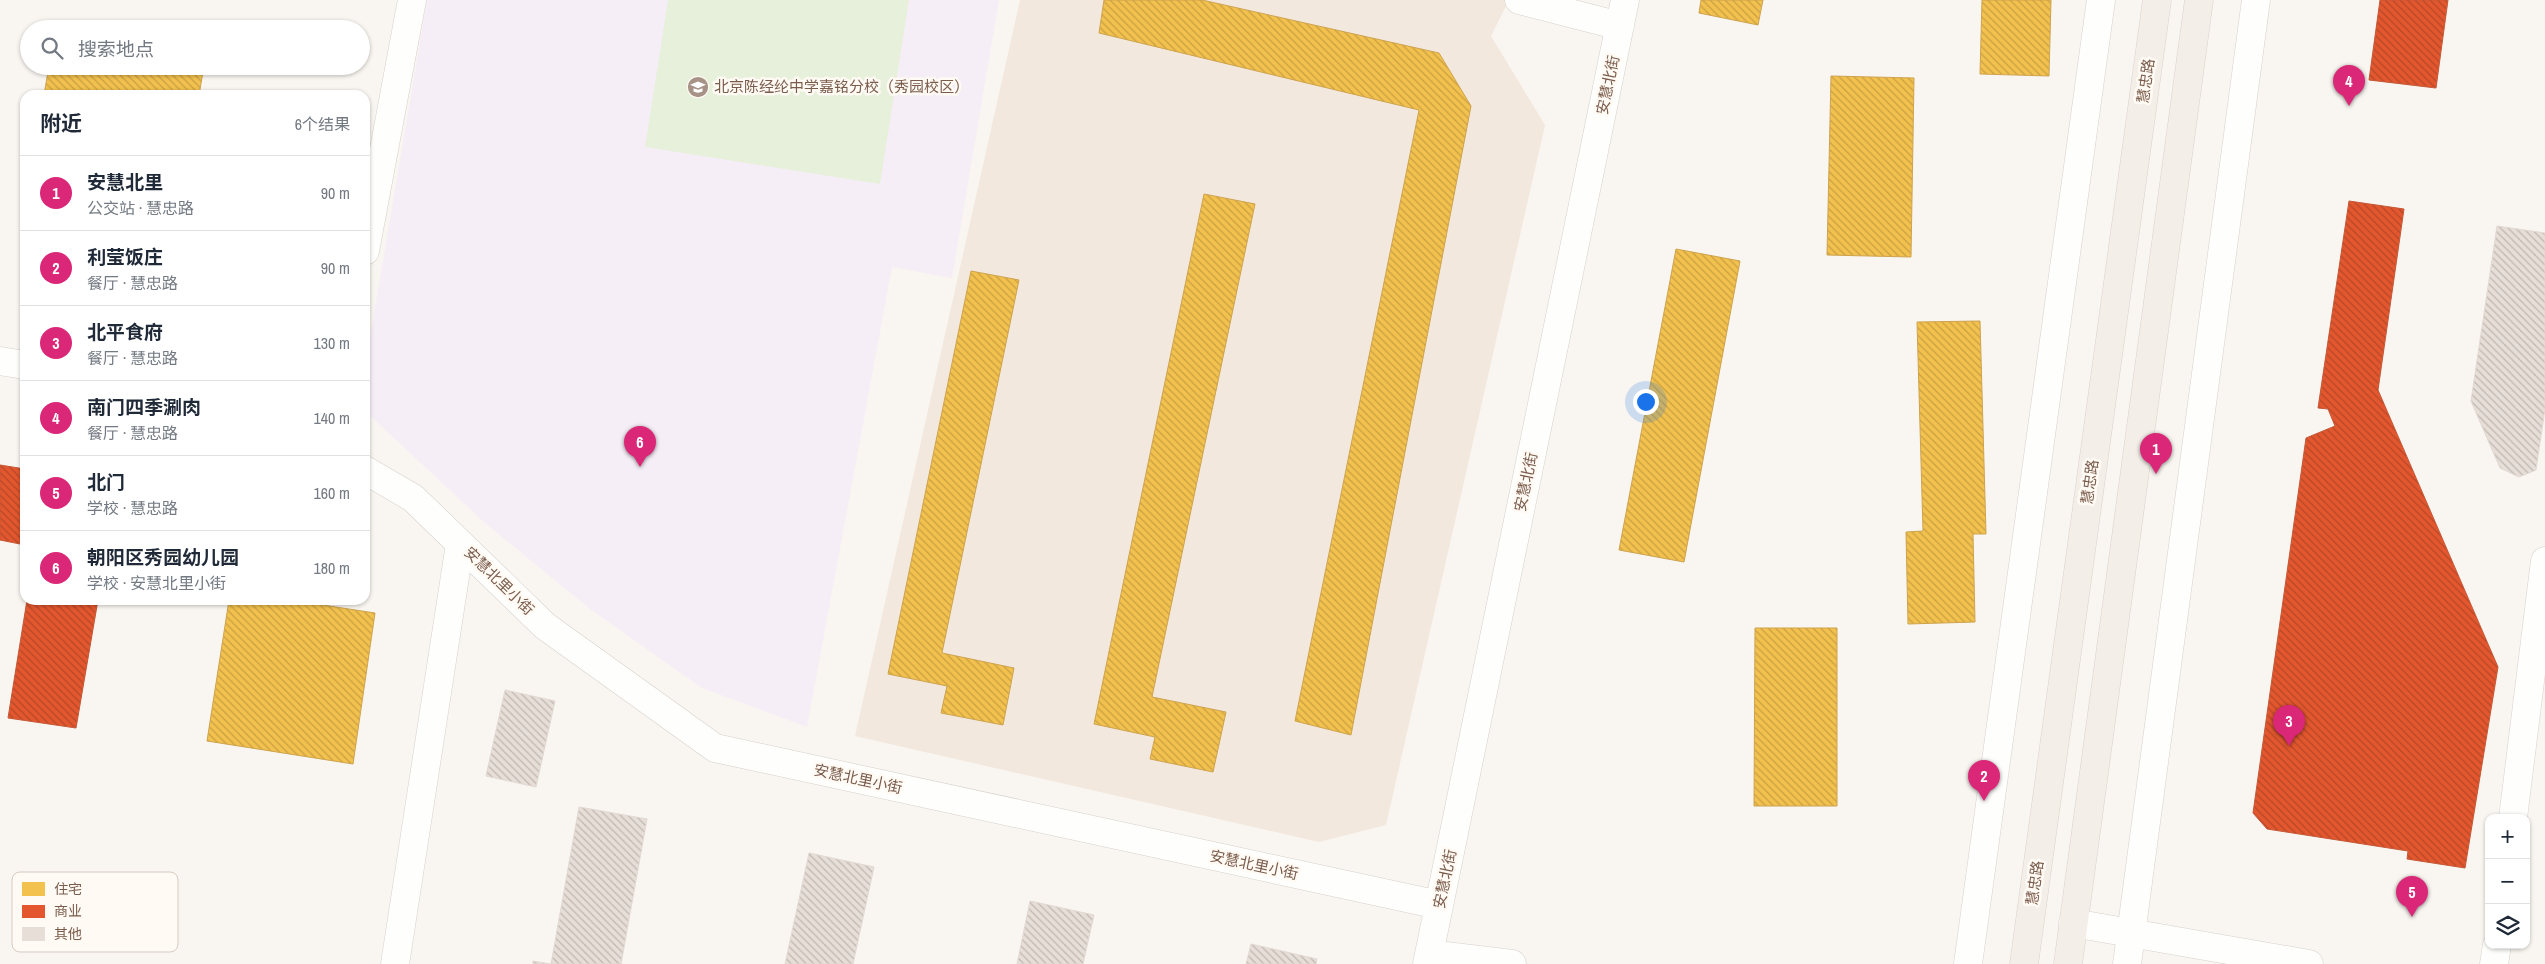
<!DOCTYPE html>
<html lang="zh">
<meta charset="utf-8">
<style>
:root{--surface:#fff;--page:#f6f6f7;--text:#1f2937;--muted:#747a83;--line:#e0e1e3;--accent:#db2777}
body{margin:0;font-family:"Archivo Narrow","Noto Sans SC",sans-serif;background:var(--page);color:var(--text)}
.controls{position:absolute;right:15px;bottom:15px;display:grid;overflow:hidden;border-radius:10px;box-shadow:0 1px 4px #0004}
.controls button{width:45px;height:45px;display:grid;place-items:center;padding:0;border:0;border-bottom:1px solid var(--line);background:var(--surface);color:var(--text);font:25px sans-serif}
.you{position:absolute;left:1645px;top:401px;width:18px;height:18px;margin:-12px;border:4px solid #fff;border-radius:50%;background:#1a73e8;box-shadow:0 0 0 8px #1a73e833}
.badge{display:grid;place-items:center;width:32px;height:32px;border-radius:50%;background:var(--accent);color:#fff;font-size:16px;font-weight:700}
.pin{position:absolute;translate:-50% -41px;filter:drop-shadow(0 1px 2px #0008)}
.pin::after{content:'';position:absolute;top:26px;width:18px;height:15px;background:inherit;clip-path:polygon(0 0,100% 0,50% 100%)}
.list{margin:0;padding:0;list-style:none}
h2{display:flex;justify-content:space-between;align-items:center;height:65px;margin:0;padding:0 20px;font-size:21px}
h2 small{font-size:16px;font-weight:400;color:var(--muted)}
.list li{display:grid;grid-template-columns:32px 1fr auto;gap:15px;align-items:center;box-sizing:border-box;height:75px;padding:0 20px;border-top:1px solid var(--line)}
.list b{display:block;font-size:19px;white-space:nowrap}
.list p{margin:0;font-size:16px;white-space:nowrap;color:var(--muted)}
.list em{font-size:16px;font-style:normal;color:var(--muted)}
.icon{flex:none;width:28px;height:28px;fill:none;stroke:currentColor;stroke-width:2;stroke-linecap:round;stroke-linejoin:round}
.map{position:relative;flex:none;width:2545px;height:964px;overflow:hidden}
.search{position:absolute;background:var(--surface);box-shadow:0 1px 4px #0004;left:20px;top:20px;width:350px;height:55px;display:flex;align-items:center;gap:12px;box-sizing:border-box;padding:0 18px;border-radius:28px;color:var(--muted);font-size:19px}
.panel{position:absolute;background:var(--surface);box-shadow:0 1px 4px #0004;left:20px;top:90px;width:350px;height:515px;border-radius:15px}
.map>svg:first-child{display:block}
.residential{fill:#f2e8de}
.education{fill:#f6eef6}
.pitch{fill:#e7f0db}
.homes{fill:url(#homes-back-hatch);stroke:#cea34e}
.shops{fill:url(#shops-back-hatch);stroke:#c45837}
.building{fill:url(#building-back-hatch);stroke:#e2d8d2}
.lines{fill:none;stroke-linecap:round;stroke-linejoin:round}
.minor-casing{stroke:#d7d1cb;stroke-width:29}
.major-casing{stroke:#dad1cc;stroke-width:29}
.minor{stroke:#fefefd;stroke-width:28}
.major{stroke:#f3eee8;stroke-width:28}
.labels{text-anchor:middle;stroke-width:5;stroke-linejoin:round;paint-order:stroke}
.street-label{font-size:15px;fill:#7a5c4d;stroke:#fffaf3}
.poi-label{font-size:15px;fill:#7a5c4d;stroke:#fffaf3;text-anchor:start}
.key{fill:#fffaf3;stroke:#d7cbc1;stroke-width:1}
.key-label{font-size:14px;fill:#7a5c4d}
</style>
<div class="map">
<svg width="2545" height="964" viewBox="0 0 2545 964">
<defs>
<pattern id="homes-back-hatch" width="6" height="6" patternUnits="userSpaceOnUse" patternTransform="scale(1.25)"><rect width="6" height="6" fill="#f2c14e"/><path d="M-1 5l2 2M0 0l6 6M5-1l2 2" fill="none" stroke="#c9a043"/></pattern>
<pattern id="shops-back-hatch" width="6" height="6" patternUnits="userSpaceOnUse" patternTransform="scale(1.25)"><rect width="6" height="6" fill="#e4572e"/><path d="M-1 5l2 2M0 0l6 6M5-1l2 2" fill="none" stroke="#b44828"/></pattern>
<pattern id="building-back-hatch" width="6" height="6" patternUnits="userSpaceOnUse" patternTransform="scale(1.25)"><rect width="6" height="6" fill="#e6ded7"/><path d="M-1 5l2 2M0 0l6 6M5-1l2 2" fill="none" stroke="#bfb7b1"/></pattern>
</defs>
<rect width="100%" height="100%" fill="#f9f5f0"/>
<path class="residential" d="M1020 0H1509L1491 36 1545 125 1386 825 1319 842 855 736Z"/>
<path class="education" d="M427 0H999L952 278 892 267 807 727 702 688 590 609 485 523 365 411V367Z"/>
<path class="pitch" d="M668 0H909L880 184 645 147Z"/>
<path class="homes" d="M1104 0H1202L1439 53 1471 106 1351 735 1295 721 1419 110 1099 33Z
M1701 0H1763L1758 25 1699 13Z
M1982 0H2051L2049 76 1980 74Z
M57 21 99 29H56Z
M49 66H204L199 95H44Z
M1831 76 1914 78 1911 257 1827 255Z
M1204 194 1255 204 1152 697 1226 712 1213 772 1150 759 1155 737 1094 724Z
M1676 249 1740 261 1684 562 1619 550Z
M971 271 1019 280 942 653 1014 668 1003 725 941 713 947 686 888 674Z
M1980 321 1986 534H1973L1975 622 1908 624 1906 532 1923 531 1917 322Z
M229 600H290L375 613 353 764 207 741Z
M1755 628H1837V806H1754Z"/>
<path class="shops" d="M2380 0H2448L2436 88 2369 80Z
M2349 201 2404 209 2378 390 2498 667 2465 868 2407 859 2408 851 2267 829 2253 813 2306 438 2335 426 2328 409 2318 408Z
M0 465 25 469V545L0 540Z
M27 600H98L76 728 8 718Z"/>
<path class="building" d="M2497 226 2545 233V409L2536 470 2519 477 2500 468 2471 401Z
M505 690 555 701 536 787 486 776Z
M579 807 647 819 621 964H551Z
M809 853 874 867 853 964H785Z
M1030 901 1094 915 1083 964H1017Z
M1251 944 1317 959 1316 964H1246Z
M533 961 550 964H533Z"/>
<g class="lines">
<g class="minor-casing">
<path id="minor" d="M1519 0 1620 26
M365 251 412 0
M0 361 25 365
M365 470 413 498 545 626 715 748 1439 905
M2513 818 2545 561
M2073 923 2309 964
M1429 954 1512 964
M395 964 460 544
M1427 964 1625 0
M1968 964 2101 0
M2127 964 2256 0
M2494 964 2497 945"/>
</g>
<g class="major-casing">
<path id="major" d="M2024 964 2157 0
M2068 964 2199 0"/>
</g>
<use href="#minor" class="minor"/>
<use href="#major" class="major"/>
</g>
<defs>
<g id="school-disc" transform="scale(1.125)"><circle r="9.5" fill="#a69286" stroke="#fffaf3"/><path d="M0-5L7-2L0 1L-7-2ZM-4 1L0 2.5L4 1V4Q0 6-4 4Z" fill="#fff"/></g>
</defs>
<g fill-rule="evenodd">
<use href="#school-disc" x="698" y="87"/>
</g>
<g class="labels">
<g class="street-label">
<text transform="translate(2146 81) rotate(-82)" y="5">慧忠路</text>
<text transform="translate(1608 85) rotate(-78)" y="5">安慧北街</text>
<text transform="translate(1526 482) rotate(-78)" y="5">安慧北街</text>
<text transform="translate(2090 482) rotate(-82)" y="5">慧忠路</text>
<text transform="translate(499 581) rotate(44)" y="5">安慧北里小街</text>
<text transform="translate(858 779) rotate(12)" y="5">安慧北里小街</text>
<text transform="translate(1254 865) rotate(12)" y="5">安慧北里小街</text>
<text transform="translate(1445 879) rotate(-78)" y="5">安慧北街</text>
<text transform="translate(2035 883) rotate(-82)" y="5">慧忠路</text>
</g>
<g class="poi-label">
<text x="714" y="92">北京陈经纶中学嘉铭分校（秀园校区）</text>
</g>
</g>
<rect x="12" y="872" width="166" height="80" rx="8" class="key"/>
<rect x="22" y="882" width="23" height="14" fill="#f2c14e"/>
<rect x="22" y="905" width="23" height="13" fill="#e4572e"/>
<rect x="22" y="927" width="23" height="14" fill="#e6ded7"/>
<g class="key-label">
<text x="54" y="894">住宅</text>
<text x="54" y="916">商业</text>
<text x="54" y="939">其他</text>
</g>
</svg>
<div class="controls">
<button>+</button>
<button>−</button>
<button><svg class="icon" aria-label="layers" viewBox="0 0 24 24"><path d="M12 4l9 5-9 5-9-5zM3 14l9 5 9-5"/></svg></button>
</div>
<div class="you"></div>
<div class="pin badge" style="left:2156px;top:474px">1</div>
<div class="pin badge" style="left:1984px;top:801px">2</div>
<div class="pin badge" style="left:2289px;top:746px">3</div>
<div class="pin badge" style="left:2349px;top:106px">4</div>
<div class="pin badge" style="left:2412px;top:917px">5</div>
<div class="pin badge" style="left:640px;top:467px">6</div>
<div class="search"><svg class="icon" aria-label="search" viewBox="0 0 24 24"><circle cx="10" cy="10" r="6"/><path d="M15 15l6 6"/></svg>搜索地点</div>
<section class="panel">
<h2>附近<small>6个结果</small></h2>
<ul class="list">
<li><span class="badge">1</span><div><b>安慧北里</b><p>公交站 · 慧忠路</p></div><em>90 m</em></li>
<li><span class="badge">2</span><div><b>利莹饭庄</b><p>餐厅 · 慧忠路</p></div><em>90 m</em></li>
<li><span class="badge">3</span><div><b>北平食府</b><p>餐厅 · 慧忠路</p></div><em>130 m</em></li>
<li><span class="badge">4</span><div><b>南门四季涮肉</b><p>餐厅 · 慧忠路</p></div><em>140 m</em></li>
<li><span class="badge">5</span><div><b>北门</b><p>学校 · 慧忠路</p></div><em>160 m</em></li>
<li><span class="badge">6</span><div><b>朝阳区秀园幼儿园</b><p>学校 · 安慧北里小街</p></div><em>180 m</em></li>
</ul>
</section>
</div>
